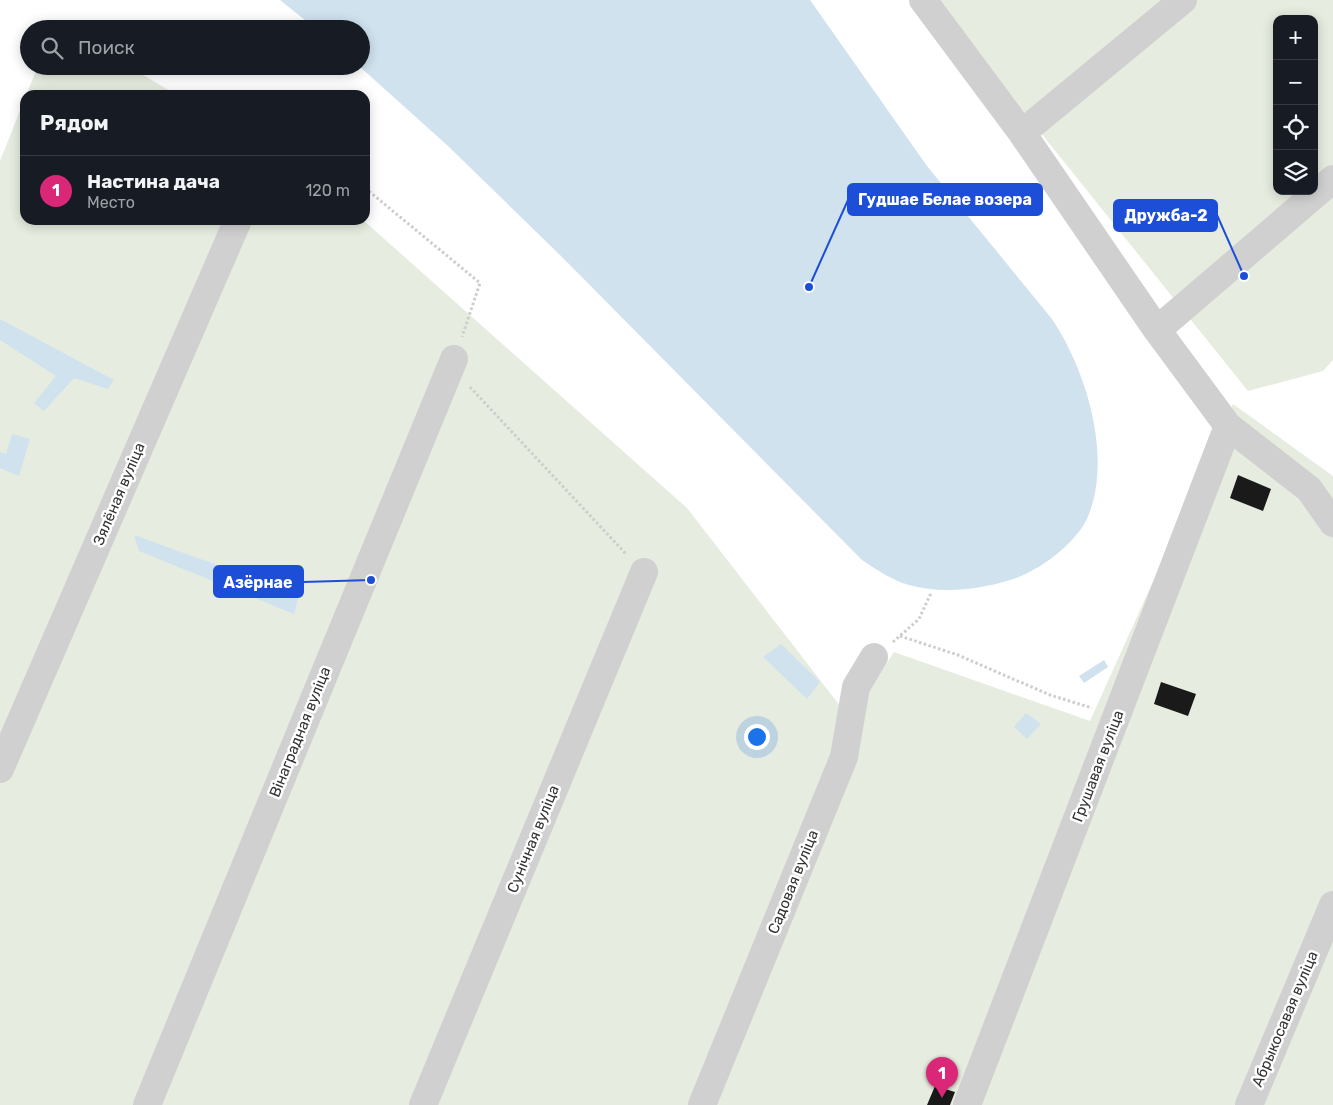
<!DOCTYPE html>
<html lang="ru">
<meta charset="utf-8">
<style>
:root{--surface:#171b24;--page:#20242c;--text:#f1f3f6;--muted:#9ea1a6;--line:#363941;--accent:#db2777}
body{margin:0;font-family:Rubik,sans-serif;background:var(--page);color:var(--text)}
.controls{position:absolute;right:15px;top:15px;display:grid;overflow:hidden;border-radius:10px;box-shadow:0 2px 12px #0003}
.controls button{width:45px;height:45px;display:grid;place-items:center;padding:0;border:0;border-bottom:1px solid var(--line);background:var(--surface);color:var(--text);font:25px sans-serif}
.you{position:absolute;left:756px;top:736px;width:18px;height:18px;margin:-12px;border:4px solid #fff;border-radius:50%;background:#1a73e8;box-shadow:0 0 0 8px #1a73e833}
.badge{display:grid;place-items:center;width:32px;height:32px;border-radius:50%;background:var(--accent);color:#fff;font-size:16px;font-weight:700}
.pin{position:absolute;translate:-50% -41px;filter:drop-shadow(0 1px 2px #0008)}
.pin::after{content:'';position:absolute;top:26px;width:18px;height:15px;background:inherit;clip-path:polygon(0 0,100% 0,50% 100%)}
.list{margin:0;padding:0;list-style:none}
h2{display:flex;justify-content:space-between;align-items:center;height:65px;margin:0;padding:0 20px;font-size:21px}
h2 small{font-size:16px;font-weight:400;color:var(--muted)}
.list li{display:grid;grid-template-columns:32px 1fr auto;gap:15px;align-items:center;box-sizing:border-box;height:70px;padding:0 20px;border-top:1px solid var(--line)}
.list b{display:block;font-size:19px;white-space:nowrap}
.list p{margin:0;font-size:16px;white-space:nowrap;color:var(--muted)}
.list em{font-size:16px;font-style:normal;color:var(--muted)}
.icon{flex:none;width:28px;height:28px;fill:none;stroke:currentColor;stroke-width:2;stroke-linecap:round;stroke-linejoin:round}
.map{position:relative;flex:none;width:1333px;height:1105px;overflow:hidden}
.search{position:absolute;background:var(--surface);box-shadow:0 2px 12px #0003;left:20px;top:20px;width:350px;height:55px;display:flex;align-items:center;gap:12px;box-sizing:border-box;padding:0 18px;border-radius:28px;color:var(--muted);font-size:19px}
.panel{position:absolute;background:var(--surface);box-shadow:0 2px 12px #0003;left:20px;top:90px;width:350px;height:135px;border-radius:15px}
.map>svg:first-child{display:block}
.green{fill:#e6ecdf;fill-rule:evenodd}
.water{fill:#cfe2ee}
.building{fill:#1a1a1a}
.lines{fill:none;stroke-linecap:round;stroke-linejoin:round}
.path{stroke:#cdcdcd;stroke-width:3;stroke-dasharray:2.5 2.5;stroke-linecap:butt}
.minor{stroke:#d0d0d0;stroke-width:28}
.labels{text-anchor:middle;stroke-width:5;stroke-linejoin:round;paint-order:stroke}
.street-label{font-size:15px;fill:#333;stroke:#fff}
.leader{fill:none;stroke:#1d4ed8;stroke-width:2}
.callout-dot{fill:#1d4ed8;stroke:#fff;stroke-width:2}
.callout{fill:#1d4ed8;stroke:#1d4ed8;stroke-width:2}
.callout-label{font-size:16px;text-anchor:middle;font-weight:bold;fill:#fff}
</style>
<div class="map">
<svg width="1333" height="1105" viewBox="0 0 1333 1105">
<rect width="100%" height="100%" fill="#fff"/>
<path class="green" d="M934 0H1333V360L1323 371 1248 391ZM1277 19H1314V191H1277Z
M38 66H128L177 95H26Z
M25 98V220H363L687 508 861 733 862 703 894 652 1090 721 1233 404 1333 476V1105H0V161Z"/>
<path class="water" d="M280 0H810L927 166 1052 319C1086 370 1112 454 1089 514 1079 542 1038 572 1010 580 978 590 941 594 909 585 892 580 877 570 862 560L561 256 448 146 359 66H361V29H316Z
M0 319 114 380 108 389 74 378 44 411 34 403 56 376 0 340Z
M12 434 30 439 19 476 0 468V452L6 454Z
M134 535 299 595 294 614 139 551Z
M781 644 820 682 807 699 763 657Z
M1104 660 1108 667 1084 683 1079 676Z
M1026 713 1041 724 1027 739 1014 727Z"/>
<path class="building" d="M1238 475 1271 489 1263 511 1230 498Z
M1161 682 1196 694 1188 716 1154 704Z
M935 1086 955 1092 950 1105H927Z"/>
<g class="lines">
<path class="path" d="M365 188 480 283 462 337
M470 387 626 554
M900 636 958 655 1050 695 1092 708
M893 642 919 619 931 593"/>
<path class="minor" d="M923 0 1022 133 1157 330 1228 426 1309 489 1333 523
M1022 133 1183 0
M1157 330 1333 179
M0 769 238 220
M147 1105 454 359
M423 1105 644 572
M702 1105 844 757 856 687 874 657
M967 1105 1228 426
M1249 1105 1333 905"/>
</g>
<g class="labels">
<g class="street-label">
<text transform="translate(119 494) rotate(-67)" y="5">Зялёная вуліца</text>
<text transform="translate(300 732) rotate(-68)" y="5">Вінаградная вуліца</text>
<text transform="translate(1098 766) rotate(-69)" y="5">Грушавая вуліца</text>
<text transform="translate(533 839) rotate(-68)" y="5">Сунічная вуліца</text>
<text transform="translate(793 882) rotate(-68)" y="5">Садовая вуліца</text>
<text transform="translate(1285 1019) rotate(-67)" y="5">Абрыкосавая вуліца</text>
</g>
</g>
<path class="leader" d="M809 287L848 200M1244 276L1217 215M371 580L303 582"/>
<g class="callout-dot">
<circle cx="809" cy="287" r="5"/>
<circle cx="1244" cy="276" r="5"/>
<circle cx="371" cy="580" r="5"/>
</g>
<g class="callout">
<rect x="848" y="184" width="194" height="31" rx="5"/>
<rect x="1114" y="200" width="103" height="31" rx="5"/>
<rect x="214" y="566" width="89" height="31" rx="5"/>
</g>
<g class="callout-label">
<text x="945" y="205">Гудшае Белае возера</text>
<text x="1166" y="221">Дружба-2</text>
<text x="258" y="588">Азёрнае</text>
</g>
</svg>
<div class="controls">
<button>+</button>
<button>−</button>
<button><svg class="icon" aria-label="locate" viewBox="0 0 24 24"><circle cx="12" cy="12" r="6"/><path d="M12 2v4M12 18v4M2 12h4M18 12h4"/></svg></button>
<button><svg class="icon" aria-label="layers" viewBox="0 0 24 24"><path d="M12 4l9 5-9 5-9-5zM3 14l9 5 9-5"/></svg></button>
</div>
<div class="you"></div>
<div class="pin badge" style="left:942px;top:1098px">1</div>
<div class="search"><svg class="icon" aria-label="search" viewBox="0 0 24 24"><circle cx="10" cy="10" r="6"/><path d="M15 15l6 6"/></svg>Поиск</div>
<section class="panel">
<h2>Рядом<small></small></h2>
<ul class="list">
<li><span class="badge">1</span><div><b>Настина дача</b><p>Место</p></div><em>120 m</em></li>
</ul>
</section>
</div>
